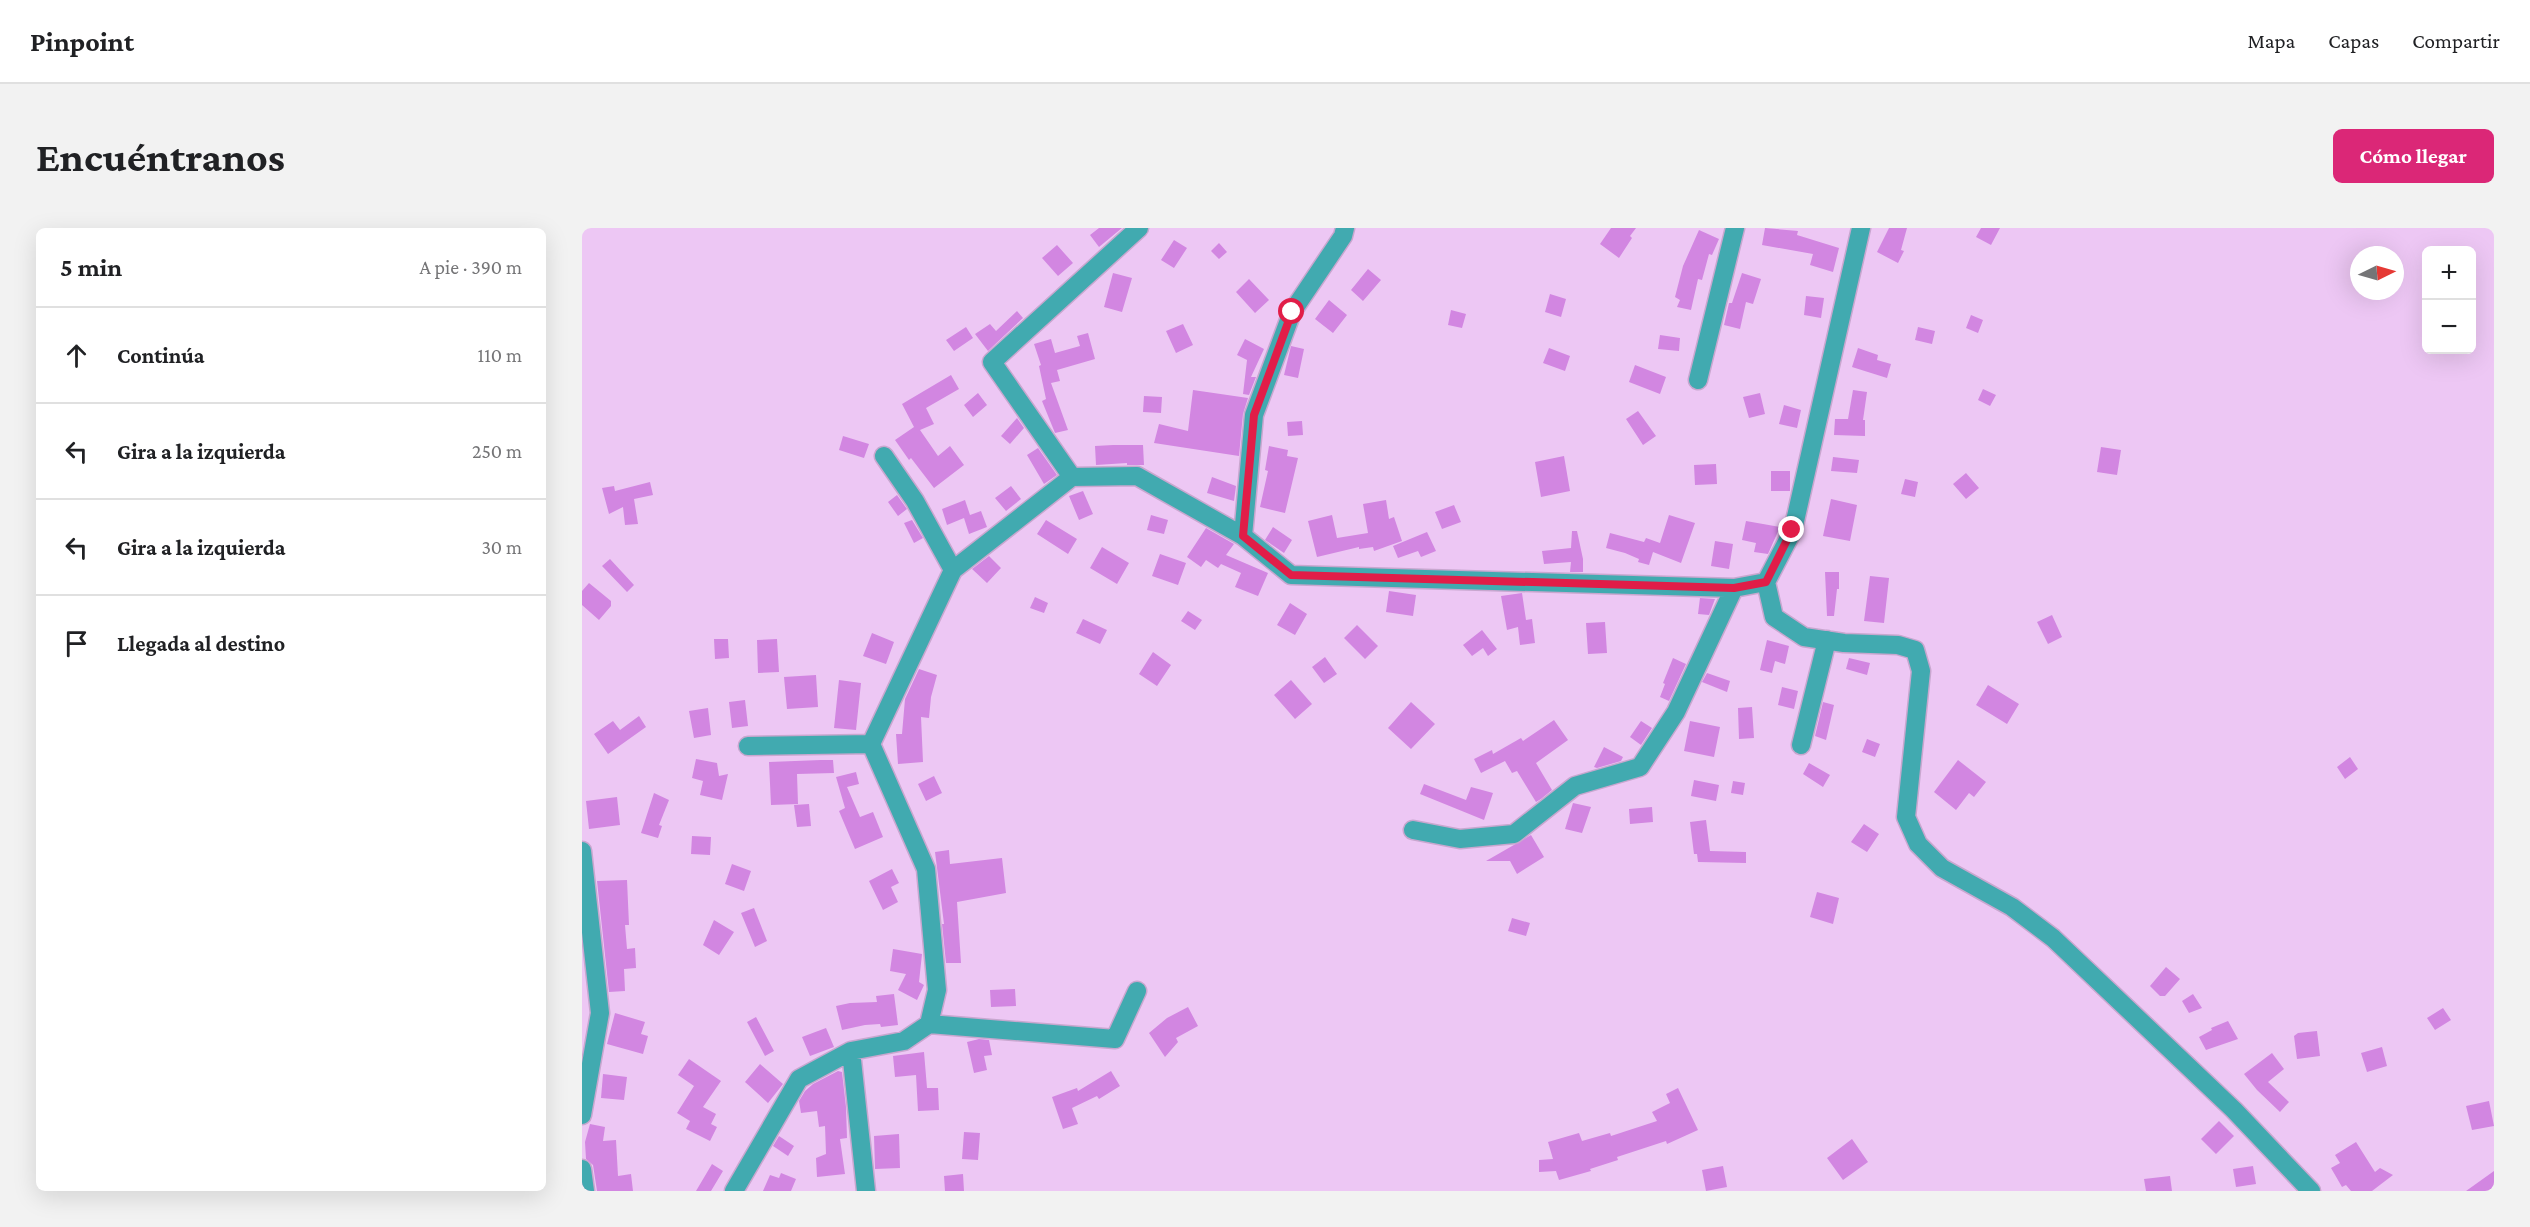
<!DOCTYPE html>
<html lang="es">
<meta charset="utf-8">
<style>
:root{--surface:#fff;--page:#f2f2f2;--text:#202124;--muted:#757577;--line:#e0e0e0;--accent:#db2777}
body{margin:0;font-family:"Crimson Pro",serif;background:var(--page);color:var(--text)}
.controls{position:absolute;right:18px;top:18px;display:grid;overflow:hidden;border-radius:9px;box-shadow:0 6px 24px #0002}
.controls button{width:54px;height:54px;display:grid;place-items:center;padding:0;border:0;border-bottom:2px solid var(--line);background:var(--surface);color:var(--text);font:30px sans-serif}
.compass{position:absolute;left:1768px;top:18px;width:54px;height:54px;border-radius:50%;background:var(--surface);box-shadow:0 6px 24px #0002;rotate:85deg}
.stop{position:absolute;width:18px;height:18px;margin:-14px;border:4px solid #e11d48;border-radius:50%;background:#fff}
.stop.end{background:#e11d48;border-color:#fff;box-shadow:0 2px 6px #0008}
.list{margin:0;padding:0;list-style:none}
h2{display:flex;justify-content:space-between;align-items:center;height:78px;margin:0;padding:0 24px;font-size:26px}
h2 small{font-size:20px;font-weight:400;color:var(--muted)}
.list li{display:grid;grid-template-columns:39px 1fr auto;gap:18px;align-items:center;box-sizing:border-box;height:96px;padding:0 24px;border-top:2px solid var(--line)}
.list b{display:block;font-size:22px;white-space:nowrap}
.list em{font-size:20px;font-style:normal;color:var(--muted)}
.icon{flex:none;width:33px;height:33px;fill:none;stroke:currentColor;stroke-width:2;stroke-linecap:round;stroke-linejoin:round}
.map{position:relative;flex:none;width:1912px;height:963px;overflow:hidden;border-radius:9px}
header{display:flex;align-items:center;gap:36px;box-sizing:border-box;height:84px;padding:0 30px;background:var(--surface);border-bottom:2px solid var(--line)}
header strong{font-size:28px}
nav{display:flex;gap:33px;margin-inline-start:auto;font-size:21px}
.intro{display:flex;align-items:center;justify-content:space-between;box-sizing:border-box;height:144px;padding:0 36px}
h1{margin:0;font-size:42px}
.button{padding:15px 27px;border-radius:9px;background:var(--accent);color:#fff;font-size:21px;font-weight:700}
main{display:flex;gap:36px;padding:0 36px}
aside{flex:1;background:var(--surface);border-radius:9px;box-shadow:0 6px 24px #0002}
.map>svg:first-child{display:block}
.building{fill:#d286e1}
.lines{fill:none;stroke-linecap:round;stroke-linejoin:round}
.minor-casing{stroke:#c8a7cf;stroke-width:21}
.minor{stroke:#41aab0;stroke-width:18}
.route{stroke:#e11d48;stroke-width:8}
</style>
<header>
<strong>Pinpoint</strong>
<nav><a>Mapa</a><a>Capas</a><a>Compartir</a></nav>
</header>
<div class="intro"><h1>Encuéntranos</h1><a class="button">Cómo llegar</a></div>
<main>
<aside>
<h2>5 min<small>A pie · 390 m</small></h2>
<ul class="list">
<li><svg class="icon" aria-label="ahead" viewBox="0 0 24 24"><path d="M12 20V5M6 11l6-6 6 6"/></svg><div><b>Continúa</b></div><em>110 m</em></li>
<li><svg class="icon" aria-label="left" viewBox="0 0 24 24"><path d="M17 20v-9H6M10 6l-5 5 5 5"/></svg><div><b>Gira a la izquierda</b></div><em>250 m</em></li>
<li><svg class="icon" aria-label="left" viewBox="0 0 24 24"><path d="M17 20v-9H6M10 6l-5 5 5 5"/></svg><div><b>Gira a la izquierda</b></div><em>30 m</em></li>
<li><svg class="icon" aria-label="arrive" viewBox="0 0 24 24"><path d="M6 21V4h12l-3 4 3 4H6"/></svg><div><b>Llegada al destino</b></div></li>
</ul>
</aside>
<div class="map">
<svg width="1912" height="963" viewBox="0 0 1912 963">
<rect width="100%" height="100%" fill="#edc7f4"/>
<path class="building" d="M517 0H540L517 19 508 7Z
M1029 0H1054L1048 8 1050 10 1037 30 1018 16Z
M1183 0 1216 3 1215 7 1257 20 1251 44 1228 37 1231 26 1180 17Z
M1307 0H1325L1319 22 1322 23 1316 35 1295 24Z
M1399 0H1418L1409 17 1394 9Z
M1117 2 1137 11 1130 27 1127 26 1120 52 1116 51 1109 82 1095 79 1098 72 1093 69 1101 38Z
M592 12 605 20 592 40 579 32Z
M637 15 645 24 637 31 629 23Z
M475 17 491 35 476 48 460 30Z
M786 41 799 52 781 73 769 62Z
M531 45 550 50 540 84 522 79Z
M1160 45 1179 51 1171 76 1164 74 1158 101 1142 97 1147 75H1150Z
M667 51 687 72 673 85 654 64Z
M968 66 984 71 979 89 963 84Z
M1224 68 1242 70 1239 90 1222 87Z
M747 72 765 87 751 105 733 91Z
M869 82 884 86 880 100 866 97Z
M435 83 441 90 406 123 393 106 408 96 414 103Z
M1389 87 1401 92 1396 105 1384 100Z
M601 96 611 117 594 125 584 103Z
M384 99 391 110 372 123 364 112Z
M1336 99 1353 103 1350 116 1333 112Z
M506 105 513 131 475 142 478 153 469 155 486 202 473 205 460 173 464 171 457 138 459 137 452 116 469 111 473 125 498 118 495 108Z
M1078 107 1098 110 1097 123 1076 121Z
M663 111 682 121 669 149H674L667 167 661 166 665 132 655 127Z
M709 118 722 121 716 150 702 147Z
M967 120 988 128 983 143 961 135Z
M1276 120 1296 127 1295 132 1309 136 1305 150 1270 139Z
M1053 137 1084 149 1078 166 1047 154Z
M369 147 377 161 344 180 352 196 338 202 356 228 368 218 382 237 352 260 329 230 327 232 313 212 332 199 320 176Z
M1401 161 1414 167 1408 178 1396 172Z
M611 162 666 170 661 186 657 228 572 215 577 196 606 203Z
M1271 162 1285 164 1281 192H1283V208L1252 207 1253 191H1266Z
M396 165 405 177 391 189 382 177Z
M1178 165 1183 186 1167 190 1161 169Z
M562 168 580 169 579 185 561 184Z
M1202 177 1219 182 1215 200 1197 196Z
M1056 183 1074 208 1061 217 1044 191Z
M435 190 442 200 428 216 419 208Z
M720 193 721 207 706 208 705 194Z
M261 208 287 216 282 230 257 222Z
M531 217H561L562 237H545V235L514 237 513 218Z
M687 218 706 222 705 228 716 230 703 285 678 279 686 243 683 242Z
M1519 219 1539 222 1535 247 1515 244Z
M456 220 475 247 462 256 445 227Z
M982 228 988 263 959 269 953 234Z
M1251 229 1277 232 1275 245 1249 243Z
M1134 236 1135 256 1113 257 1112 237Z
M1189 243H1208V263H1189Z
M1384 245 1397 260 1384 271 1371 256Z
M630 249 654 258 652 273 625 265Z
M1323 251 1336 254 1333 269 1319 266Z
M68 254 71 267 52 271 56 296 43 297 41 279 27 286 20 260 32 258 33 263Z
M429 258 439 271 424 283 413 270Z
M501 263 511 286 497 292 487 268Z
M315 267 325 281 316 288 306 274Z
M1249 271 1275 277 1268 313 1241 308Z
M383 272 388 287 399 283 405 299 387 306 382 290 365 297 360 281Z
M804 272 807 291 812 289 820 313 792 323 791 319 777 321V319L735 329 726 293 750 287 755 310 786 305 781 276Z
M872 277 879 294 860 301 853 284Z
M569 287 586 292 582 306 565 302Z
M1087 287 1113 295 1099 335 1071 324 1067 337 1056 334 1057 331 1043 325 1024 320 1028 305 1062 314 1064 310 1078 315Z
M330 292 341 310 332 315 322 295Z
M464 292 495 311 486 326 455 306Z
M1164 293 1198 299 1186 326 1172 324 1174 315 1160 312Z
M691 299 710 312 702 325 683 312Z
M624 300 652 316 644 327 686 345 676 368 653 359 659 345 639 336 636 340 624 332 619 339 605 329Z
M990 303H995L1001 331V344H988L989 334 962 336 960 323 989 320Z
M845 304 854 323 839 329 836 323 816 330 811 318Z
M1133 313 1151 316 1147 341 1129 338Z
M520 319 547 335 535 356 508 340Z
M578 326 604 335 596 357 570 348Z
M407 328 419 340 405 355 390 341Z
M28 331 52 357 45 364 20 338Z
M1243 344H1257V361H1255L1252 388H1245Z
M1288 348 1307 350 1302 395 1282 393Z
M7 355 29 373V378L17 392 0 377V363Z
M807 363 834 367 831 388 804 384Z
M940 365 944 392 950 391 953 415 938 417 936 399 925 402 919 368Z
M453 369 466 375 462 385 448 380Z
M1118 370 1133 371 1127 387 1116 386Z
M708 375 725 386 713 407 695 397Z
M606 383 620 392 613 402 599 393Z
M1470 387 1480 409 1466 416 1455 394Z
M501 391 525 402 518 416 494 405Z
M1023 394 1025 425 1006 426 1004 395Z
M775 397 796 418 783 431 762 410Z
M900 402 915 421 906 428 901 420 890 428 881 417Z
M290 405 312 414 304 436 281 428Z
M132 411H146L147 430 133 431Z
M195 411 197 444 176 445 175 412Z
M1185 412 1207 418 1203 436 1193 433 1190 445 1178 442Z
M571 424 589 437 575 458 557 446Z
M743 429 755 446 742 455 730 439Z
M1091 430 1104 436 1087 473 1078 469 1083 456 1081 455Z
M1267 430 1288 435 1285 447 1264 441Z
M337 441 355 447 349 469 347 490 339 489 341 534 316 536 314 506H320L323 471Z
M1125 445 1148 453 1145 464 1120 454Z
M234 447 236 479 205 481 202 449Z
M257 452 279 455 274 502 252 500Z
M709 452 730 476 713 491 692 467Z
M1406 457 1437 476 1425 496 1394 477Z
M1200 459 1216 463 1212 481 1196 477Z
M163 472 166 498 150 500 147 474Z
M829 474 853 496 829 521 806 500Z
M1241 474 1252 477 1244 512 1233 508Z
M1170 479 1172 510 1157 511 1156 480Z
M126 480 129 507 112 510 107 483Z
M57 488 64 499 26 526 12 506 31 493 38 502Z
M972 492 986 512 954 535 970 562 959 571 954 574 935 543 930 545 923 533 899 545 892 531 910 522 911 526 939 510 941 513Z
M1059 493 1070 500 1059 517 1048 509Z
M1108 493 1138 499 1132 529 1102 523Z
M1285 511 1298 516 1293 529 1280 524Z
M1022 519 1041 529 1039 533 1015 540 1012 539Z
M1768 529 1776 541 1763 551 1755 539Z
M114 531 135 535 137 548 146 546 140 572 118 567 121 553 110 550Z
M239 532H251L252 545 215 546 216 576 189 577 187 534Z
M1376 532 1404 554 1392 569 1387 565 1374 582 1352 564Z
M1227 535 1248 547 1241 559 1221 546Z
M274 544 277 556 265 559 278 589 291 584 301 609 273 621 257 583 263 580 254 549Z
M352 548 360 565 344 573 336 556Z
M1112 552 1137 557 1134 573 1109 568Z
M1151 553 1163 555 1161 567 1149 565Z
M842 556 884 572 889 559 911 565 902 592 838 566Z
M72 565 87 572 77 597 80 598 76 610 59 605Z
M35 569 38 597 7 601 4 573Z
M991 575 1009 579 1000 605 983 601Z
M227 576 229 598 215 599 212 577Z
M1070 579 1071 594 1048 596 1047 581Z
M1124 592 1128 623 1164 624V635L1116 634 1115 626H1112L1108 594Z
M1282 596 1297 606 1285 624 1269 614Z
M949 607 962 629 935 646 928 633H904Z
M110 608 129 609 128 627 109 626Z
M367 622 368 636 420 630 424 665 375 674 379 735H364L360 696H362L353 624Z
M150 636 169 643 162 663 143 656Z
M310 641 317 655 309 659 316 674 301 682 287 653Z
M45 652 47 697H43L45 721 53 720 54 740 42 741 43 763 27 764 15 653Z
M1235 664 1257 670 1251 696 1228 689Z
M172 680 185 713 173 719 159 685Z
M930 690 948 695 944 708 926 703Z
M132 692 152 704 137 727 121 717Z
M311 721 340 726 337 754 342 757 335 772 316 762 324 746 308 743Z
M1584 739 1598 751 1583 768H1578L1568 758Z
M433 761 434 778 409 779 408 762Z
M312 766 316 797 299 799 298 796 283 797 260 802 254 778 268 775 295 774 294 768Z
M1611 766 1620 780 1607 785 1600 773Z
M606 779 616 798 594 810 596 814 583 829 567 805 585 790Z
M1861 780 1869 792 1853 802 1845 790Z
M33 785 63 794 59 806 66 808 61 826 25 816Z
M174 789 192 823 183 828 165 794Z
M1646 793 1656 811 1624 822 1617 809 1630 802 1629 800Z
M244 800 252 819 228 828 220 809Z
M1735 803 1738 828 1715 831 1712 808 1716 805Z
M397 811 407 812 410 827 402 828 405 842 392 845 385 814Z
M1800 819 1805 838 1785 844 1779 825Z
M342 824 345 860H356L357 882 336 883 334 847 313 849 311 828Z
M1690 825 1702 841 1686 854 1707 874 1698 884 1675 862 1662 846Z
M107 831 139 853 121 879 134 886 129 896 135 899 128 913 104 901 108 893 95 885 112 858 96 847Z
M178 836 201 856 186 875 163 854Z
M256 843 260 844 264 879 265 910 258 911 263 946 235 949 234 930 244 926 243 898 237 899 235 883 219 885 217 873 223 863 231 856Z
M529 843 538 858 517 871 515 868 490 880 496 896 481 901 470 869 495 860 496 863Z
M21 846 45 849 42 872 19 870Z
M1096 860 1116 902 1085 916 1084 913 1035 929 1036 932 1008 941 1009 943 977 952 974 943 957 944V932L971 931 966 914 997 905 1000 913 1028 905 1029 908 1075 893 1070 884 1088 875 1084 866Z
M1907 873 1912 898 1890 902 1884 878Z
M1637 893 1652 908 1634 926 1619 911Z
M8 896 23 899 21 913 34 912 36 948 49 946 51 963H15L11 937 4 931 3 914Z
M382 904 398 905 396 932 380 931Z
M317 906 318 940 293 941 292 908Z
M197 908 212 918 206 928 191 918Z
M1270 911 1286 934 1261 952 1245 930Z
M1774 914 1793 944 1798 940 1811 947 1790 963H1769L1764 957 1760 959 1749 940 1758 935 1753 927Z
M130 936 141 943 129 963H114Z
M1141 938 1145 959 1124 963 1120 942Z
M1671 938 1674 956 1654 959 1651 941Z
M1912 943V963H1884Z
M199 945 214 951 209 963H181L188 947 197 950Z
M381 946 382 963H363L362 948Z
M1588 948 1590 963H1564L1562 951Z"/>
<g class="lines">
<g class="minor-casing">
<path id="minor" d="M1116 152 1153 0
M302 228 333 273 371 342
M490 249 410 134 557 0
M661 308 672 187 710 84 761 8 763 0
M1184 354 1192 389 1222 409 1262 415 1316 417 1333 422 1339 443 1324 589 1336 616 1360 640 1430 679 1471 710 1652 882 1729 963
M1219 517 1245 412
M166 518 289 516
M831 602 878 611 932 606 993 558 1058 539 1094 484 1152 360
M0 623 18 785 0 887
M347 796 533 811 555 763
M269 823 284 963
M0 941 3 963
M152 963 217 851 269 823 322 813 347 796 355 762 344 641 289 516 371 342 490 249 555 248 661 308 709 347 1152 360 1184 354 1211 302 1279 0"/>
</g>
<use href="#minor" class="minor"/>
</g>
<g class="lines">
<path class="route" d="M710 84 672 187 661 308 709 347 1152 360 1184 354 1210 302"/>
</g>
</svg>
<div class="controls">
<button>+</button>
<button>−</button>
</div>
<svg class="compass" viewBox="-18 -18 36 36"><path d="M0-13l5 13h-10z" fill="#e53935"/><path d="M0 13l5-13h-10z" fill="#757577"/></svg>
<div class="stop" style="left:710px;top:84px"></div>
<div class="stop end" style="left:1210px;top:302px"></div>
</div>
</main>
